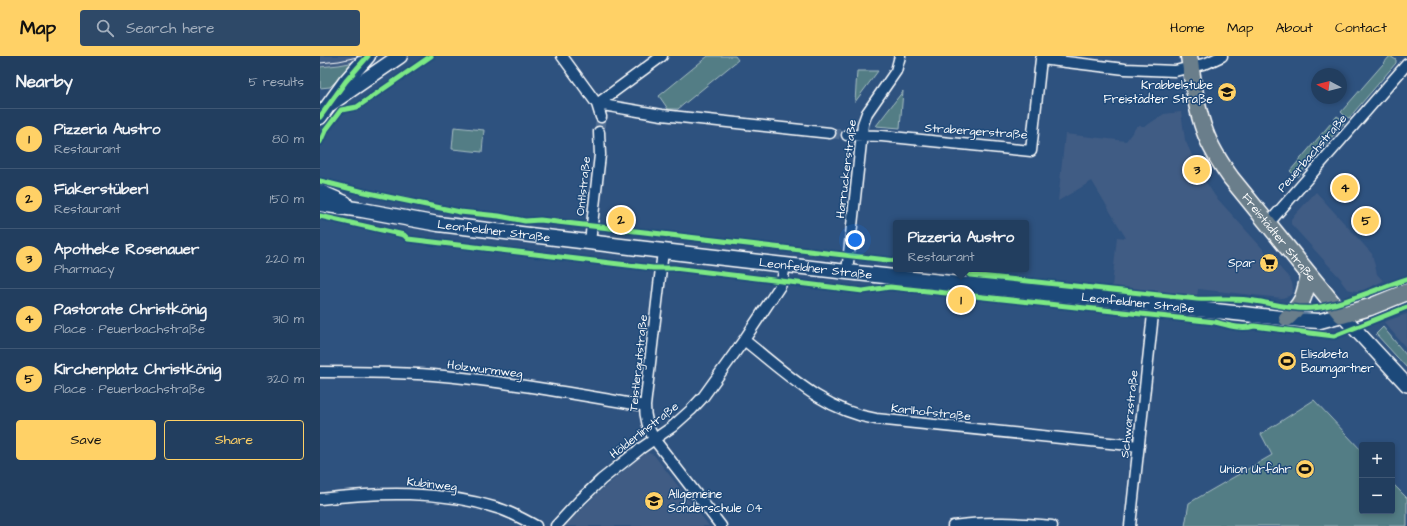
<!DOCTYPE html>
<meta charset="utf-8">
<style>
:root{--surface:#223e5f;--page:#2e4968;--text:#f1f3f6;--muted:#a2aebd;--line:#3f5774;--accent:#ffd166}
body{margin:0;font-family:"Architects Daughter",sans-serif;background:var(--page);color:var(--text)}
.controls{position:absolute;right:12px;bottom:12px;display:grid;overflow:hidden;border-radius:4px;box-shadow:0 2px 6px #0003}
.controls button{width:36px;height:36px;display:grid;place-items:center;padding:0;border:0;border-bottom:1px solid var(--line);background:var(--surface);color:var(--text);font:20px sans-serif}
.compass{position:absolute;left:991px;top:12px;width:36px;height:36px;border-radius:50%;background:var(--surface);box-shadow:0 2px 6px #0003;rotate:277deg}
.you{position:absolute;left:535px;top:184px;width:14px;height:14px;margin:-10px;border:3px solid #fff;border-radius:50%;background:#1a73e8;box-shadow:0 0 0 6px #1a73e833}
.badge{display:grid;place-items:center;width:26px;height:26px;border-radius:50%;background:var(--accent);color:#111;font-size:13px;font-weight:700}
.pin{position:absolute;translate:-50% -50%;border:2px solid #fff;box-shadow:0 1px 4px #0006}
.popup{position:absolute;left:573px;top:164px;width:136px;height:52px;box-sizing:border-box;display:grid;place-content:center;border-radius:4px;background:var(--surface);filter:drop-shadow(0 1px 3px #0005);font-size:13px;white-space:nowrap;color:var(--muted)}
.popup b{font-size:15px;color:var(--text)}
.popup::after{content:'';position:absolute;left:50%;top:100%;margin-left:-8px;border:8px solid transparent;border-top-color:var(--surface)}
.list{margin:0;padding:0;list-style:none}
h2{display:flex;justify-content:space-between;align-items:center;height:52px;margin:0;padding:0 16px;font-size:17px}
h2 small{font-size:13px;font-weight:400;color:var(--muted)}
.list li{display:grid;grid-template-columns:26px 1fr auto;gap:12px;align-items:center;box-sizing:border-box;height:60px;padding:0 16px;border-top:1px solid var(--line)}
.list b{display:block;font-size:15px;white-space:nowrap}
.list p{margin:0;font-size:13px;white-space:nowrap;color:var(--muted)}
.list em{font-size:13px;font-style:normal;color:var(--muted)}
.actions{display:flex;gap:8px;padding:12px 16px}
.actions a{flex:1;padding:9px 0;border:1px solid var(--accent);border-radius:4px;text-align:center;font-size:14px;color:var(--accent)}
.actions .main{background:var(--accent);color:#111}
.icon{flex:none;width:22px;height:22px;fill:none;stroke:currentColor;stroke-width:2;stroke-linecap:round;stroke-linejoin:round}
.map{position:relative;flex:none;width:1087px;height:470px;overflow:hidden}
header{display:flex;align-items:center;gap:24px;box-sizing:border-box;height:56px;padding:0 20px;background:var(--accent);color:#111}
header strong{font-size:19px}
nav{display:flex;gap:22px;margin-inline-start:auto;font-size:14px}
.search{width:280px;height:36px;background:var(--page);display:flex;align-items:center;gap:10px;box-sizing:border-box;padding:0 14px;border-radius:4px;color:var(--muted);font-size:15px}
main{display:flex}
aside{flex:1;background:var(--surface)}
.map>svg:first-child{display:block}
.built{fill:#415c84}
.green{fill:#527d85;stroke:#a8bec2}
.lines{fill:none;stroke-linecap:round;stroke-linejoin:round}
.minor-tunnel{stroke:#4d6c92;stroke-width:10;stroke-dasharray:10 5;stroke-linecap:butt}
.minor-casing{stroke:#fff;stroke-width:13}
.tertiary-casing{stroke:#fff;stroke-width:16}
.secondary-casing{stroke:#fff;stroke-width:17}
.primary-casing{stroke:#fff;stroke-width:19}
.minor{stroke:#1f4a7a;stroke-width:10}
.tertiary{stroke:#1f4a7a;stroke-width:13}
.secondary{stroke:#1f4a7a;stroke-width:14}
.primary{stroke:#6b7e8b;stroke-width:16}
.tram{stroke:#fff;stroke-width:1}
.cycleway-casing{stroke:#1f4a7a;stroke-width:8}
.cycleway{stroke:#7ce984;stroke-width:5}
.labels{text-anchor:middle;stroke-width:3;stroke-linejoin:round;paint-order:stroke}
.poi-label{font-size:12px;fill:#fff;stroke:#1f4a7a;text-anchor:end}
.street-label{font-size:12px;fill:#fff;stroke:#1f4a7a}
</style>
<header>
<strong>Map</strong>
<div class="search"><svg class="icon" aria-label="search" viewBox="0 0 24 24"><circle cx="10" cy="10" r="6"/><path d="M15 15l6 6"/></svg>Search here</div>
<nav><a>Home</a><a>Map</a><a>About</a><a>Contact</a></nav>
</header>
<main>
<aside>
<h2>Nearby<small>5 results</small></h2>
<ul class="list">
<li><span class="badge">1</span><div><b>Pizzeria Austro</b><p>Restaurant</p></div><em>80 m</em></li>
<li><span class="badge">2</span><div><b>Fiakerstüberl</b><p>Restaurant</p></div><em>150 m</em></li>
<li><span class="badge">3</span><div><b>Apotheke Rosenauer</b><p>Pharmacy</p></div><em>220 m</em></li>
<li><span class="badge">4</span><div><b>Pastorate Christkönig</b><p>Place · Peuerbachstraße</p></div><em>310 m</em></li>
<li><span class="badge">5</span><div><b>Kirchenplatz Christkönig</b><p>Place · Peuerbachstraße</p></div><em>320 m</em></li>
</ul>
<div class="actions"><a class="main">Save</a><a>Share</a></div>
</aside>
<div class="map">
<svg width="1087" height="470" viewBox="0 0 1087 470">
<rect width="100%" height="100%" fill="#2e527f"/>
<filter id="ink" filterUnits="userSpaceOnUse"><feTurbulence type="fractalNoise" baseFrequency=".025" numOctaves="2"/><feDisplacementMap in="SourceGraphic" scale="8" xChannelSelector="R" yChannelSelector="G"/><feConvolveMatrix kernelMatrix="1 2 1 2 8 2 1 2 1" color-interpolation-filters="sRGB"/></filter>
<g filter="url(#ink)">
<path class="built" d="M0 0H40L35 6 19 9 0 11Z
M861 56 865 84 881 119 895 140 970 223 972 227 973 233 972 237 969 240 962 242 878 233 877 240 792 231 797 181 806 182 772 125 738 145 745 78 806 85 817 70H826L844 58Z
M996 136 1052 198 1057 218 1063 225 1043 234 1037 235 1027 233 1021 225 1022 224 971 168V163Z
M1087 258V293L1064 266Z
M328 397 334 399 389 470H245L279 436 324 398Z"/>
<path class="green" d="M388 0H415L418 4 358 53H348L339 40Z
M1070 0 1076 4V7L1029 62 1026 61 1021 56Z
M35 6 10 31 0 32V11L19 9Z
M537 15H558L535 46Z
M583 35 580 72 556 70Z
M1017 60 1023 64 1024 67 978 120H975L970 115Z
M134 71 164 74 162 96 132 93Z
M1063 271 1087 300V312L1056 278Z
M994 344 1042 395V455H1072V427L1087 442V470H865L869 447 952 399 941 378Z"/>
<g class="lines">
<path class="minor-tunnel" d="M279 76 281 61
M510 77 527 79"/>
<g class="minor-casing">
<path id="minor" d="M242 0 277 48 281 61
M277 48 342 59 510 77
M277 48 342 0
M527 79 562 80 711 95 721 3 805 13 855 15 887 7 902 0
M948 168 1087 8
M270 186 280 99 279 76
M343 195 325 350C325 363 328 372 334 383L401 470
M527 216 543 68 547 57 576 15 580 0
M424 284C466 317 502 354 556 363L819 390
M0 316C38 316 75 316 113 319 184 325 255 338 325 350
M0 443C59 436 120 434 177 452 191 456 203 463 216 470
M236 470 261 443 281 424 320 393 352 371 371 354 383 341 424 284 460 230 462 226 465 209
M633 470C666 465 699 467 732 470
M810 470 834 249"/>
</g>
<g class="tertiary-casing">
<path id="tertiary" d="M1022 259 1087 329"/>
</g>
<g class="secondary-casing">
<g id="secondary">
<path d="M10 48 80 0"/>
<path d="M0 61 26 25 48 0"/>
<path d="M0 136 25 147"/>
<path id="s1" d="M0 148 42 154 118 168 343 195 527 216 981 264 1000 265 1022 259"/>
</g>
</g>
<g class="primary-casing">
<g id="primary">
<path id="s2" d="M869 0C873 26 876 52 885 76 891 93 901 108 911 122L1022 259 1050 251 1087 236"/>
<path d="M967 262C984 246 984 241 989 219"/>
</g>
</g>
<use href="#minor" class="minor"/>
<use href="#tertiary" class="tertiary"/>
<use href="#secondary" class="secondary"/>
<use href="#primary" class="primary"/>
<path class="tram" d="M0 7 19 5 42 0"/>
<g class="cycleway-casing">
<path id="cycleway" d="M0 61 26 25 48 0
M0 86 5 75 21 54 37 51 111 0
M0 125 44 136 140 156 179 160 205 165 220 164 576 205
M0 160 84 179 88 183 333 212H354L543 235 570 231 895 266C907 269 921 274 934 270L1014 280 1087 251
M643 213 650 219 877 243C896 244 916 241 935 245 954 248 974 254 993 252 1025 248 1056 233 1087 223"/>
</g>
<use href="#cycleway" class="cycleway"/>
</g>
</g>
<defs>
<g id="school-disc" transform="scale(1)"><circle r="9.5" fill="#ffd166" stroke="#1f4a7a"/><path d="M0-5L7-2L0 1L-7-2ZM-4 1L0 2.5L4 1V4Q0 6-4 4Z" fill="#111"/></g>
<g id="supermarket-disc" transform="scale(1)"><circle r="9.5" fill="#ffd166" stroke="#1f4a7a"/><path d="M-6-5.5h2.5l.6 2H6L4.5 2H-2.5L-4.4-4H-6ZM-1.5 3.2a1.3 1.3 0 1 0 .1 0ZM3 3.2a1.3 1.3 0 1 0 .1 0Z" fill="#111"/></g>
<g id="stadium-disc" transform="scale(1)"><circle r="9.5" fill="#ffd166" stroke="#1f4a7a"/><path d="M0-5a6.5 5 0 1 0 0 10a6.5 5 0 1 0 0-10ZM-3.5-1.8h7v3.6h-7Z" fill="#111"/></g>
</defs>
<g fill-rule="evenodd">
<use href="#school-disc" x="907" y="36"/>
<use href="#supermarket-disc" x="949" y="207"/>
<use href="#stadium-disc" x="967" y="305"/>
<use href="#stadium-disc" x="985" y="413"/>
<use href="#school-disc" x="334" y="445"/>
</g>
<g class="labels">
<g class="poi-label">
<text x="893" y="33">Krabbelstube<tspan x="893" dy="14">Freistädter Straße</tspan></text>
<text x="935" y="211">Spar</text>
<text x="981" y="302" text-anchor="start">Elisabeta<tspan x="981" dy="14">Baumgartner</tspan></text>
<text x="971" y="417">Union Urfahr</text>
<text x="348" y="442" text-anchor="start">Allgemeine<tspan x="348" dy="14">Sonderschule 04</tspan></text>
</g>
<g class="street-label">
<text transform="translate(656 75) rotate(4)" y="4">Strabergerstraße</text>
<text transform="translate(992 97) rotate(-49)" y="4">Peuerbachstraße</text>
<text transform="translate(526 113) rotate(-83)" y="4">Harruckerstraße</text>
<text transform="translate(263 130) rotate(-84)" y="4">Ontlstraße</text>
<text dy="4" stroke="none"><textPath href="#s1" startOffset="176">Leonfeldner Straße</textPath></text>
<text dy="4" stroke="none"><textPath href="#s2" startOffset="207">Freistädter Straße</textPath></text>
<text dy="4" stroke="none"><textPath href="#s1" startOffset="500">Leonfeldner Straße</textPath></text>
<text dy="4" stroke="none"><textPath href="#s1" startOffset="824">Leonfeldner Straße</textPath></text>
<text transform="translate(318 307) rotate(-84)" y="4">Teistlergutstraße</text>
<text transform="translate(165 313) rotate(7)" y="4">Holzwurmweg</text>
<text transform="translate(611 356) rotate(6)" y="4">Karlhofstraße</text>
<text transform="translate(809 358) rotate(-84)" y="4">Schwarzstraße</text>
<text transform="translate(324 374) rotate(-38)" y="4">Hölderlinstraße</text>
<text transform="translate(112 428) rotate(6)" y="4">Kubinweg</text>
</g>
</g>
</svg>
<div class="controls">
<button>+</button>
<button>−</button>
</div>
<svg class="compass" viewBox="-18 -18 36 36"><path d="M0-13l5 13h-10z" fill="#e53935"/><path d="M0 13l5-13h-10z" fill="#a2aebd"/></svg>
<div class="you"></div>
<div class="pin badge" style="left:641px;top:244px">1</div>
<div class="popup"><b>Pizzeria Austro</b>Restaurant</div>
<div class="pin badge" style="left:301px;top:164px">2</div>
<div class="pin badge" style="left:877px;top:114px">3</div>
<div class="pin badge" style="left:1025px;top:132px">4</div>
<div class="pin badge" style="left:1046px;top:165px">5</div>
</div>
</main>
